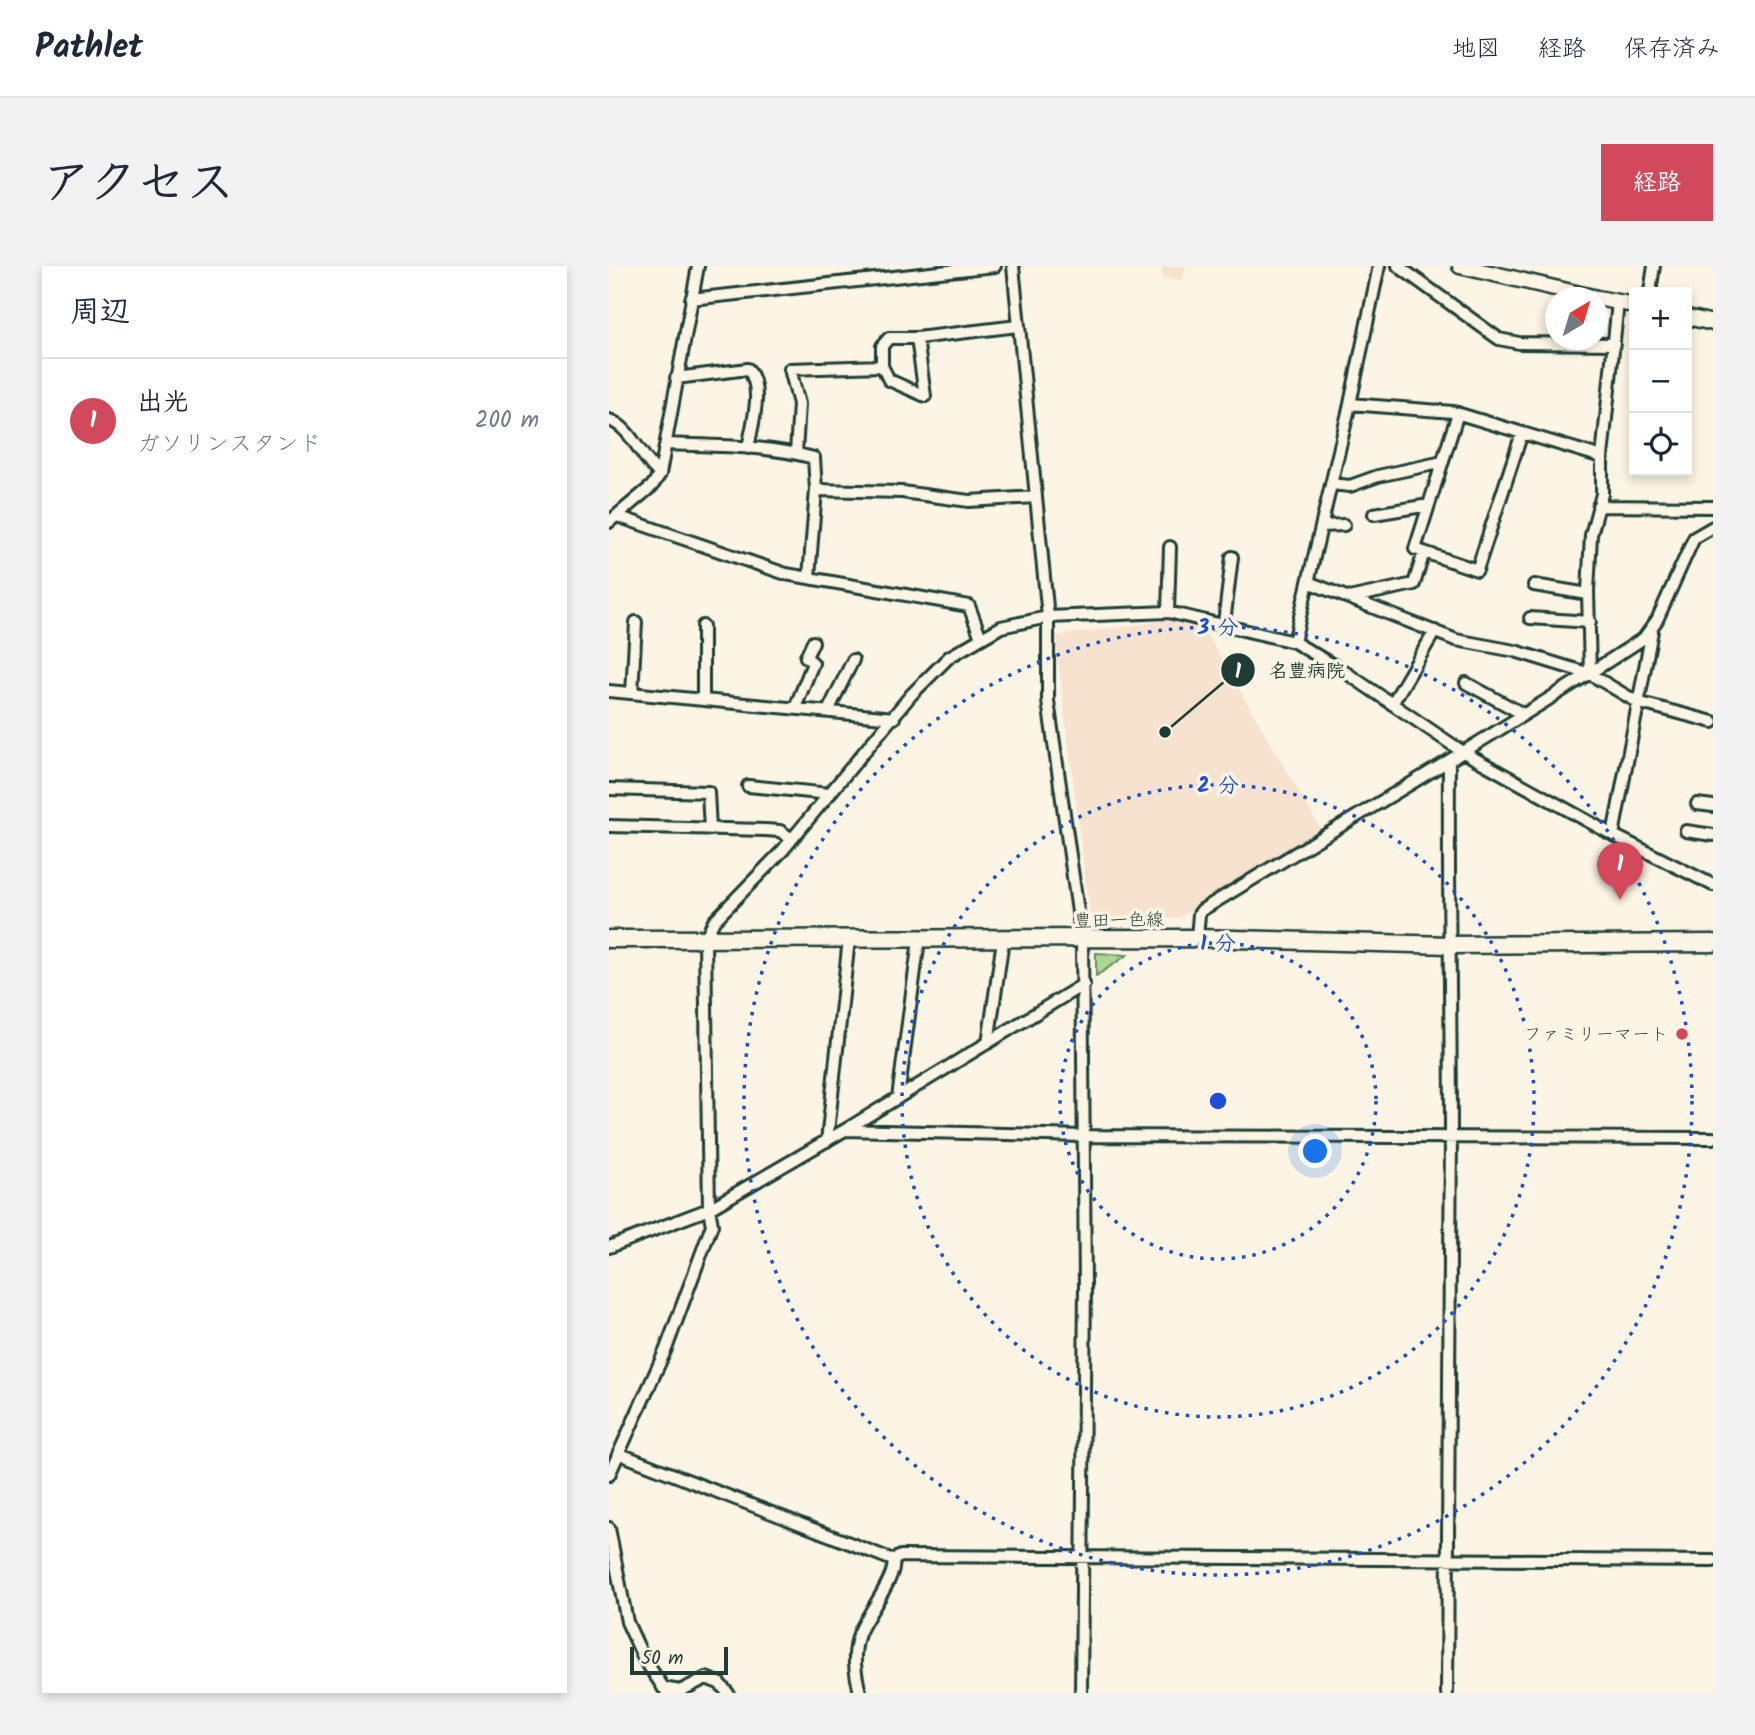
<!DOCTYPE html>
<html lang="ja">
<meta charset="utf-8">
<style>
:root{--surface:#fff;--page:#f2f2f3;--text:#1f2937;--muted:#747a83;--line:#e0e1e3;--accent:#d1495b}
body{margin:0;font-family:Kalam,"Klee One",sans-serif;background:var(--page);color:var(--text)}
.controls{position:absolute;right:21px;top:21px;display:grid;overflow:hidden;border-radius:0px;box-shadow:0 4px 10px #0003}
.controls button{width:63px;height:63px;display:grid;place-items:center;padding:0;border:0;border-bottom:2px solid var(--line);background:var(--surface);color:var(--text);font:35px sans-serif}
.compass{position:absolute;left:936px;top:21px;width:63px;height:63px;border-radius:50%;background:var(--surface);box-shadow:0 4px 10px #0003;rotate:38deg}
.scale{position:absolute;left:21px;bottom:18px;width:98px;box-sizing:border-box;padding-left:7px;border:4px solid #1f3d34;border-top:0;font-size:19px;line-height:24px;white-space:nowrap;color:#1f3d34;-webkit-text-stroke:5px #fcf5e5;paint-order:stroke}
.you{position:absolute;left:707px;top:886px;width:24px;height:24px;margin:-18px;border:5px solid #fff;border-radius:50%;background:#1a73e8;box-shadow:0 0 0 10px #1a73e833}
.badge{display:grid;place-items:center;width:46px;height:46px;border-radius:50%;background:var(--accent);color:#fff;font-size:23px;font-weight:700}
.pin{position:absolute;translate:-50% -58px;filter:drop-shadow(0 2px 4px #0008)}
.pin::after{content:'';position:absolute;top:37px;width:24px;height:21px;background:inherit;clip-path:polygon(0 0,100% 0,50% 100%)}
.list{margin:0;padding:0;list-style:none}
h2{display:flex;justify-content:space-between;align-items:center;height:91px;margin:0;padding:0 28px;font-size:30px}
h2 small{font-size:23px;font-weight:400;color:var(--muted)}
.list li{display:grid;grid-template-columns:46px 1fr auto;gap:21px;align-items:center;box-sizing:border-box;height:126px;padding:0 28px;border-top:2px solid var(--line)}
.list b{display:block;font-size:26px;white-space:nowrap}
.list p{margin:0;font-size:23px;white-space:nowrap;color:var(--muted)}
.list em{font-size:23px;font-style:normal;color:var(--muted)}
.icon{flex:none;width:38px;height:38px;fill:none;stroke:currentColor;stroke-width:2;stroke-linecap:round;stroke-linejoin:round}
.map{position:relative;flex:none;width:1104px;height:1427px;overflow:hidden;border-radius:0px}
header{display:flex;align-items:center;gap:42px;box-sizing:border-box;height:98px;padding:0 35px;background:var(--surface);border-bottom:2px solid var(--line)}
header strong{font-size:33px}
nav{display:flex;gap:38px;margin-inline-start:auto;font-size:24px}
.intro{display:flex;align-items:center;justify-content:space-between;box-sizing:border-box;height:168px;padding:0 42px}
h1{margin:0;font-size:49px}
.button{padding:18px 32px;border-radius:0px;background:var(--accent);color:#fff;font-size:24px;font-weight:700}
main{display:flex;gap:42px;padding:0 42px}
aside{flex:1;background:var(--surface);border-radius:0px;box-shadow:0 4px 10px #0003}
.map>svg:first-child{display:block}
.built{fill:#f6e2ce}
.green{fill:#add794;stroke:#668a64;stroke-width:2}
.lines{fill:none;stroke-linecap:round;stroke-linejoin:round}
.street-casing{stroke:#1f3d34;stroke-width:16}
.secondary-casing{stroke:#1f3d34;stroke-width:19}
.primary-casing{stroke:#1f3d34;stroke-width:21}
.street{stroke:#fcf5e5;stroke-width:10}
.secondary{stroke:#fcf5e5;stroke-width:14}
.primary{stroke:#fcf5e5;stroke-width:16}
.ring{fill:none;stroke:#1d4ed8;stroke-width:3.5;stroke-dasharray:3.5 7}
.poi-dot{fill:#d1495b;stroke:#fcf5e5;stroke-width:2.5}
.labels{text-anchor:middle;stroke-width:7;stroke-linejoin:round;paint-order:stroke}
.street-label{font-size:18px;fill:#1f3d34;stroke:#fcf5e5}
.poi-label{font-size:18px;fill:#1f3d34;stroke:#fcf5e5;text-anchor:end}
.centre{fill:#1d4ed8;stroke:#fcf5e5;stroke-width:3.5}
.ring-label{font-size:21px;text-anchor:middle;font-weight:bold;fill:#1d4ed8;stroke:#fcf5e5;stroke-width:7;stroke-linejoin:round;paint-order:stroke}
.leader{fill:none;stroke:#1f3d34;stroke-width:2.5}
.callout-dot{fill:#1f3d34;stroke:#fcf5e5;stroke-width:2.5}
.mark-label{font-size:21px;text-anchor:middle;font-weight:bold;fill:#fff}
.callout-label{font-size:19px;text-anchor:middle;font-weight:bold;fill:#1f3d34;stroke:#fcf5e5;stroke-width:7;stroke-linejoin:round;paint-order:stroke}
</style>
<header>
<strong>Pathlet</strong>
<nav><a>地図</a><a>経路</a><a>保存済み</a></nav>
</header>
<div class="intro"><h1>アクセス</h1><a class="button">経路</a></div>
<main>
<aside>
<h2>周辺<small></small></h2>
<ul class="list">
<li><span class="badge">1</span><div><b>出光</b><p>ガソリンスタンド</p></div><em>200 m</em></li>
</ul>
</aside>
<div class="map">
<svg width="1104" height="1427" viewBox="0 0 1104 1427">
<rect width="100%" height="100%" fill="#fcf5e5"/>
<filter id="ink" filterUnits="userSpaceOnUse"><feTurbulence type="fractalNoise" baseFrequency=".0143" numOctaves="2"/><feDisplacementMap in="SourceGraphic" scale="14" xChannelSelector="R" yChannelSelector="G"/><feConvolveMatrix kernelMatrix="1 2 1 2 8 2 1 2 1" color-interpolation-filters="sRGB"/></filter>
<g filter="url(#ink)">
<path class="built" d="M552 0H577L573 15 553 13Z
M562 354 594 361 711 562 571 652 481 651 446 370Z"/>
<path class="green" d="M487 687 518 689 487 710Z"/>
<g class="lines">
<g class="street-casing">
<path id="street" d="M404 0 439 351V435L473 674 476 1020 472 1427
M789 0 890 73 910 77 1005 78
M1041 26 1045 0
M82 33 386 0
M273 100 280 114 316 130 308 72
M67 112 139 103C155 123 143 159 139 182
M741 138 844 146 993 191
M849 147 806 283 868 304 913 167
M0 154C23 161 32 194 51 208
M58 178C107 180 158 179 205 192L207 224 200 311
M187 187 190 138 181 103 273 100V80L280 72H308L409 60
M722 218 741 220 769 210 834 196
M207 224 293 226 360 235 427 231
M989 240 1104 241
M765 248 820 239
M8 250 177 308 360 340 372 372
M0 256 43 220 51 208 89 0
M713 260 735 259
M699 316 847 374 906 385 981 408 1028 436 1104 456
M925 319 979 328
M740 332 805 318 815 286
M559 346 561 281
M921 352 981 356
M615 357 623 291
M685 376 741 138 770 0
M981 408 979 325 982 269 993 228V191L1009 36
M857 417 914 448
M0 425 285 452
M23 427 27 356
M94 434V360
M783 438 826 365
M186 442 204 397 197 391 204 376
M219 445 244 394
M139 520 221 528
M0 523 99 526 101 563
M1088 538 1104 540
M0 560 156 564 171 565 183 573
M1077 565 1104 569
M1004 569 1043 365
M588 672 590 648 593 644C740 554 890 467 1035 372L1048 354 1085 272 1104 261
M379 777 394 674
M289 832 310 674
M236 864 474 870 1104 872
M218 875 240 673
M0 981 100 943 236 864 475 718
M11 1188 284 1294 292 1290 1104 1295
M0 1209 57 1083 103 959 100 943 96 673 105 655 174 584 302 429 340 391 392 361 439 351 559 346 685 376 736 406 854 486 1004 569 1104 619
M0 1262 18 1356 35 1393 58 1427
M54 1422 71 1425 97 1412 110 1417 119 1427
M251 1427C246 1406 243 1389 250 1368 257 1349 289 1310 284 1294
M838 1427C838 1242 841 1057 842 872 842 746 839 622 840 496"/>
</g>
<g class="secondary-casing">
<path id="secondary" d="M851 0 988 32
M988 32 1025 39
M1078 51 1104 57"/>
</g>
<g class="primary-casing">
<path id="primary" d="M0 673 588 672 841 679 1104 677"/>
</g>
<use href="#street" class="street"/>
<use href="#secondary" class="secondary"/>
<use href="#primary" class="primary"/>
</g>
</g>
<g class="ring">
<circle cx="609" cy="835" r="158"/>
<circle cx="609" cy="835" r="316"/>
<circle cx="609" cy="835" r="474"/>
</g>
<circle class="poi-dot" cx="1073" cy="768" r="7"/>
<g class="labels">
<g class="street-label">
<text transform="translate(510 654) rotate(-1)" y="6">豊田一色線</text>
</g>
<g class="poi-label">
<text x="1059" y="774">ファミリーマート</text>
</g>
</g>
<circle cx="609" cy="835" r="10" class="centre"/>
<g class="ring-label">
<text x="609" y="368">3 分</text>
<text x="609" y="526">2 分</text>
<text x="609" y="684">1 分</text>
</g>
<path class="leader" d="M556 466L629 404"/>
<g class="callout-dot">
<circle cx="556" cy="466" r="7"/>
<circle cx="629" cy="404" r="18"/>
</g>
<g class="mark-label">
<text x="629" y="412">1</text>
</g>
<g class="callout-label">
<text x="698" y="411">名豊病院</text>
</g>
</svg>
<div class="controls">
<button>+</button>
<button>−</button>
<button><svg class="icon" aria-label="locate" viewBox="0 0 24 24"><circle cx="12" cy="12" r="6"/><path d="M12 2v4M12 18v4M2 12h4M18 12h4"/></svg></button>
</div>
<svg class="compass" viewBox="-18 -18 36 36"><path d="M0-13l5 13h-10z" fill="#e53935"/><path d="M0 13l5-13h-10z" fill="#747a83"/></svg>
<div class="scale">50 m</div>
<div class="you"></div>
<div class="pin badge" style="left:1011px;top:634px">1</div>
</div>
</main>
